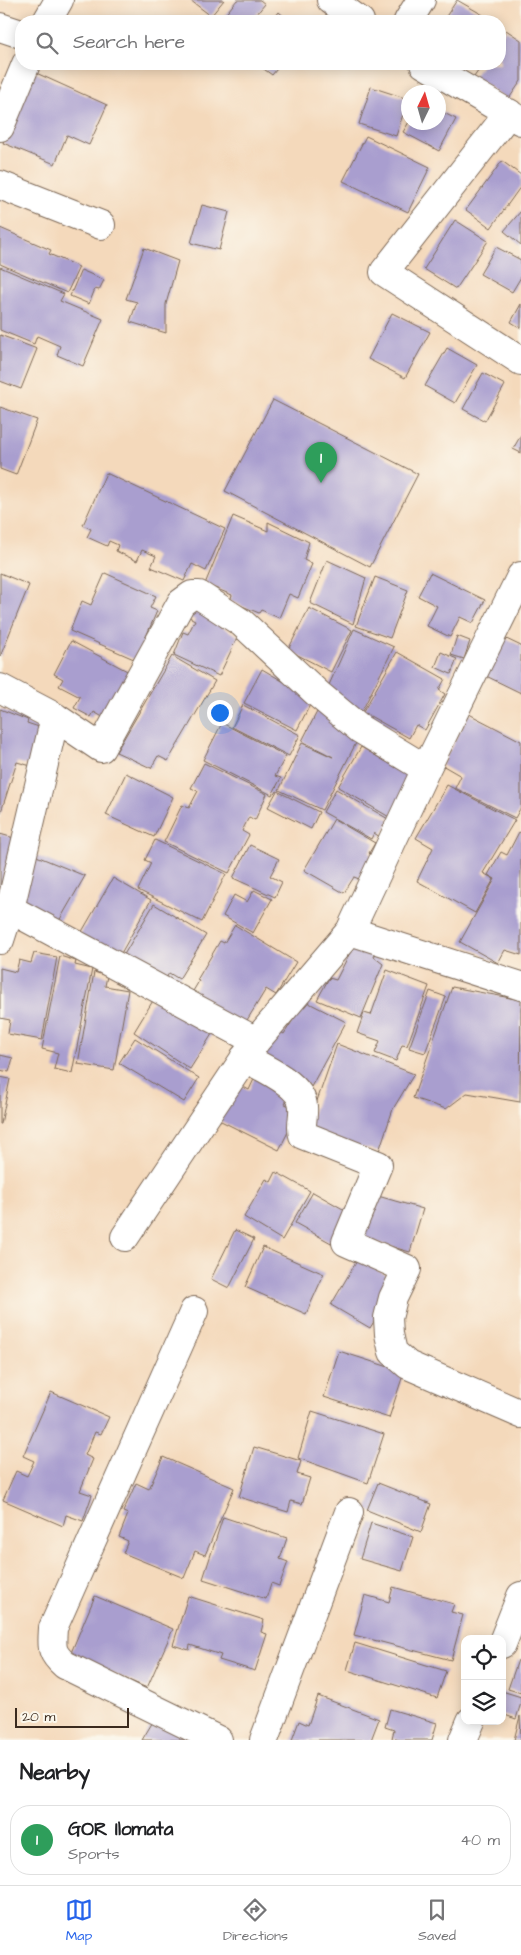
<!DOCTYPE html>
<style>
:root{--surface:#fff;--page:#f2f2f2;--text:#202124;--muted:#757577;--line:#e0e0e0;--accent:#2563eb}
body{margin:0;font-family:"Architects Daughter",sans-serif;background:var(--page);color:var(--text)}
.controls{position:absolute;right:15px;bottom:15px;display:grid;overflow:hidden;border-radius:10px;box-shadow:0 2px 12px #0003}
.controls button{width:45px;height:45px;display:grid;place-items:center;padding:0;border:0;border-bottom:1px solid var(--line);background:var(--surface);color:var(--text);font:25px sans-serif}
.compass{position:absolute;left:401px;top:85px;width:45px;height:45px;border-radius:50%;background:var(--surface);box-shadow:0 2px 12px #0003;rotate:5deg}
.scale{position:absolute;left:15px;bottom:12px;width:114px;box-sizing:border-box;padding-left:5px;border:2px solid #3b2a1e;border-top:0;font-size:14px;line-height:18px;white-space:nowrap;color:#3b2a1e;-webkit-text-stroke:4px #fbf7ec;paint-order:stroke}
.you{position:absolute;left:219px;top:712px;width:18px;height:18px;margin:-12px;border:4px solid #fff;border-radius:50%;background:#1a73e8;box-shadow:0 0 0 8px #1a73e833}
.badge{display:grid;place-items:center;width:32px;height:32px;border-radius:50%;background:var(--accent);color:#fff;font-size:16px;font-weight:700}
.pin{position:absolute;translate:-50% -41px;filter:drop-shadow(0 1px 2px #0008)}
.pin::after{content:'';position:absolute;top:26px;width:18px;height:15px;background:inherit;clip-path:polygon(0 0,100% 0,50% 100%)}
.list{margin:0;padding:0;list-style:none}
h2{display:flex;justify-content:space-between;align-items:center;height:65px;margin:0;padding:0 20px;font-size:21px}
h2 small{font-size:16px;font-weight:400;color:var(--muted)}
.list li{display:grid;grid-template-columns:32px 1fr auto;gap:15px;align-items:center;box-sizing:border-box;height:70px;margin:0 10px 10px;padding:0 10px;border:1px solid var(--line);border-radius:20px}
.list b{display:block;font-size:19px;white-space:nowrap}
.list p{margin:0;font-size:16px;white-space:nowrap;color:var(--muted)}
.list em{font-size:16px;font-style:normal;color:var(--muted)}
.icon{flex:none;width:28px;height:28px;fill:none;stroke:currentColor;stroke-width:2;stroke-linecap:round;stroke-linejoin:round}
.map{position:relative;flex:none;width:521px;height:1740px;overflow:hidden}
.search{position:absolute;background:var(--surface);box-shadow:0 2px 12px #0003;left:15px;right:15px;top:15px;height:55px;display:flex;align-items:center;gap:12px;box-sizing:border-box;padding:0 18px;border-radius:20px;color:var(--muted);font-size:19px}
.sheet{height:145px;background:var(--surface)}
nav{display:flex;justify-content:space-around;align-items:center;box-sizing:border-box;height:70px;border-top:1px solid var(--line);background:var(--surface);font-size:14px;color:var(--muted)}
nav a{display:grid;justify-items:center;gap:2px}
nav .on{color:var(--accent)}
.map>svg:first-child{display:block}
.building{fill:#a99ecf}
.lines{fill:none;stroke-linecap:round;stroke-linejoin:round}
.minor-casing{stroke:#7c6755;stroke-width:30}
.tertiary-casing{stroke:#7c6755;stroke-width:30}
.minor{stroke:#fff;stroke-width:28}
.tertiary{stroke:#fff;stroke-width:28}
</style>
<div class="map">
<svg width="521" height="1740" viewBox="0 0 521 1740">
<rect width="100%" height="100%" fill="#fbf7ec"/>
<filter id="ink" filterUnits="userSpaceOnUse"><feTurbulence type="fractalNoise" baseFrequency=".02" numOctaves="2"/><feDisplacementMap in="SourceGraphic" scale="10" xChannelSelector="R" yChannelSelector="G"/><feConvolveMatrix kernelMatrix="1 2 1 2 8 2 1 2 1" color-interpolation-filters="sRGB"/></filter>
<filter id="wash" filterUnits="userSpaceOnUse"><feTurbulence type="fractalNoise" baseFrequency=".0096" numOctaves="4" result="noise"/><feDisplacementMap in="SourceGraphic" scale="20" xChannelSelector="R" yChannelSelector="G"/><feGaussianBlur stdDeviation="1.12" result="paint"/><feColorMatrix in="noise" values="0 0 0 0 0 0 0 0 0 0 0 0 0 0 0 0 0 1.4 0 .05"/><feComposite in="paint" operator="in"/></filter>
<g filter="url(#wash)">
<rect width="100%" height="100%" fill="#f4d9bb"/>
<g id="blocks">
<path class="building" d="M190 0H224L211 16Z
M237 0H260L265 4 251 21H220Z
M457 0 483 15 479 21H443Z
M279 12 289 21H272Z
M506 30 521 40V81L508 100 474 77 483 64H500V39Z
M257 64H281L272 75Z
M34 72 107 105 89 145 67 135 55 164 3 143Z
M371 87 408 99 396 136 359 124Z
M438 110 456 119 439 151 403 132 409 122H438Z
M366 136 430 167 408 212 343 181Z
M502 161 521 175V186L491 228 466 210Z
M202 205 229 212 219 250 191 243Z
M521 211V245L504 231Z
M455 220 488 241 456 289 424 269Z
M0 228 51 250 49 254 79 267 67 293 0 264Z
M496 247 521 260V277L512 292 480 274Z
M144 248 178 261 166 304V333L130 322 137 302 126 299Z
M0 267 64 294 60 301 103 319 83 366 57 355 60 346 37 336 34 344 0 330Z
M81 270 104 280 99 290 95 289 89 304 70 296Z
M521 304V328L511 322Z
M392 313 430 332 405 378 368 359Z
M0 335 37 349 21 389 0 381Z
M447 348 477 365 455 403 425 386Z
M483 373 505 385 485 421 463 409Z
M273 400 418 474 370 567 225 491Z
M0 407 37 420 16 475 0 469Z
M521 435V453L513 449Z
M106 473 225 529 206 571 192 564 184 581 151 567 156 556 142 550 137 561 116 551 118 545 109 541 107 546 87 537 91 529 83 525Z
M233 516 268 531V522L309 542 304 560 312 564 298 598 289 594 279 618 261 610 259 613 230 601 232 595 205 584Z
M327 560 366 578 353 624 310 603Z
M0 573 29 585 0 657Z
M105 573 156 596 150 608 157 611 136 660 70 631 82 601 91 605Z
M430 573 485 600 473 623 460 617 450 637 427 626 437 606 418 596Z
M375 577 408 590 390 638 356 626Z
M195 603 224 617 220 626 238 636 219 676 174 655 183 632 188 634 195 620 189 617Z
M309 608 352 630 331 672 288 650Z
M354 629 394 647 362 711 346 704 329 685Z
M498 635 521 646V693L480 673Z
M457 636 470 641 464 659 451 655Z
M71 641 131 673 106 719 94 712 91 717 74 708 80 697 59 686 63 679 54 674Z
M397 652 445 679 439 690 445 694 425 730 416 725 409 738 363 712Z
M441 652 457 659 451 674 435 667Z
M172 656 215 681 168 761 158 756 151 768 116 752Z
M262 669 313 699 297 730 244 703Z
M243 705 300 735 289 756 232 727Z
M0 709 28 720 27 723 42 728 31 766 17 762 0 815Z
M318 710 357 741 322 810 279 790 302 743 333 757 302 741Z
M469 714 521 741V807L515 818 455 788 461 776 442 765Z
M222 723 286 756 275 776 281 778 272 795 203 760Z
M361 747 414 778 391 818 338 787Z
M204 763 267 794 255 820 249 817 242 831 249 835 229 873 164 842 182 805 189 808 198 791 191 788Z
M126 773 173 797 154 837 106 815Z
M447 785 515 820 483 873 494 879 475 913 417 881 433 848 416 838Z
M336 789 390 820 380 837 374 833 371 839 323 812Z
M277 791 319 812 311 829 268 807Z
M334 819 375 843 369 853 372 856 359 879 354 877 344 893 304 870Z
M519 832 521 833V955L505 950 498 963 460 942 495 879 488 875 501 852 507 855Z
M0 834 14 838 1 889H0Z
M155 840 226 874 202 922 138 890 151 863 145 860Z
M250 845 279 859 270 876 282 882 275 897 233 878Z
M34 855 85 876 59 921 16 899Z
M113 878 151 900 115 964 80 935Z
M254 890 272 899 253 933 223 916 234 895 247 902Z
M154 904 206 935 179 979 169 973 162 986 119 963Z
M235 925 296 962 276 995 266 989 241 1030 189 998 199 981 197 980 220 941 224 943Z
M358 937 378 948 374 957 383 964 361 1018 317 1000 329 978 336 980Z
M34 953 57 957 42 1040 8 1034 10 1020 0 1018V968L16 972 19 960 31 963Z
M60 956 76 961 75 965 92 969 72 1073 54 1069 58 1053 42 1049Z
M387 970 429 986 407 1046 402 1045 396 1061 375 1053 380 1041 357 1033 364 1013 371 1015Z
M94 972 107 976 105 986 128 990 114 1070 78 1064Z
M452 987 521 1000 520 1102 467 1093 446 1109 413 1098Z
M430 991 446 997 425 1053 409 1048Z
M154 999 214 1031 190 1069 134 1032Z
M305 1001 346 1022 311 1087 257 1058 275 1029 284 1034Z
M135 1038 199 1078 184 1102 119 1063Z
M337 1044 414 1074 393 1109 379 1151 305 1135Z
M0 1055 13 1058 9 1072 0 1070Z
M0 1077 10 1079 1 1124H0Z
M255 1077 290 1096 285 1104 299 1110 279 1150 219 1120 238 1084 249 1090Z
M276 1172 310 1191 282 1240 244 1217 266 1179 271 1182Z
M313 1192 350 1213 333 1244 295 1223Z
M371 1194 423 1209 410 1252 361 1238Z
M235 1230 254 1239 229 1288 211 1279Z
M263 1247 324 1274 306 1314 245 1287Z
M358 1259 398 1282 370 1328 331 1305Z
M339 1351 404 1372 389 1418 324 1397Z
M51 1392 109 1417 101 1434 95 1432 85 1455 93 1459 80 1491 92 1495 83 1521 66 1515 63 1526 3 1500 16 1471 27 1476 34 1461 23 1456Z
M312 1411 384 1434 368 1483 298 1458Z
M254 1447 301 1461 297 1474 310 1478 302 1504 291 1501 288 1512 239 1497Z
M163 1457 234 1488 205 1555 195 1551 184 1578 123 1553 128 1541 119 1537 128 1514 123 1512 136 1483 149 1489Z
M378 1483 431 1504 421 1532 367 1510Z
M223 1517 287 1538 280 1559 288 1562 279 1586 271 1583 266 1599 203 1579Z
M371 1523 413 1537 402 1571 360 1559Z
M393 1587 454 1604 451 1612 463 1615 451 1660 354 1635 365 1595 389 1602Z
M95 1596 173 1629 147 1688 70 1655Z
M188 1596 264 1620 261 1632 267 1634 255 1671 219 1660 221 1655 190 1645 189 1650 173 1645Z
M355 1643 446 1671 437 1698 347 1670Z
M518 1660 521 1661V1693L508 1689Z
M502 1691 521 1697V1703L516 1719 502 1714Z
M318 1696 379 1719 371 1740H292L299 1721 308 1725Z
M390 1709 437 1723 432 1740H399L392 1738 394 1730 385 1727Z
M520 1716 521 1740H514Z
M154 1720 191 1740H142Z"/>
</g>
</g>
<g filter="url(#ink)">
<use href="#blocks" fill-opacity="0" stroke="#7c6755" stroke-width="1"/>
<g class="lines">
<g class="minor-casing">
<path id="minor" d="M331 0 360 21
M47 21 59 0
M408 21 421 0
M0 27 21 34
M424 64 521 121
M509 113 384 272 521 361
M0 127 26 64
M0 185 101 225
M521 576 426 769 350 931 521 986
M0 688 55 717 101 748 181 603 192 595H199L242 623 318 694 360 729 426 769
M10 909 256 1041
M0 940 10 909 55 717
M244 1058C262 1067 303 1085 303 1107 304 1117 300 1126 303 1135L378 1165 346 1242 407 1269 393 1298 388 1318 389 1334 393 1352 408 1365 521 1414
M125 1237 256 1041 350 931
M194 1311 53 1628C52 1647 50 1652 65 1665L218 1740
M264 1740 349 1512"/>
</g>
<g class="tertiary-casing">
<path id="tertiary" d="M502 1644 521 1596
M463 1740 471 1721"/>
</g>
<use href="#minor" class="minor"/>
<use href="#tertiary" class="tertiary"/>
</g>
</g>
</svg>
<div class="controls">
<button><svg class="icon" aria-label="locate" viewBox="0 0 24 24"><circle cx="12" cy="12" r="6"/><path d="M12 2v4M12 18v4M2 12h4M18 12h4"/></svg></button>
<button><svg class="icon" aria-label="layers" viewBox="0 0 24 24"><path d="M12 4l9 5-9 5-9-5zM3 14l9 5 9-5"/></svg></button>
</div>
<svg class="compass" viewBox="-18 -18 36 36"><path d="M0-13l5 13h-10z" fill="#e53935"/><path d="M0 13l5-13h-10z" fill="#757577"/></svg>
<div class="scale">20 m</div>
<div class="you"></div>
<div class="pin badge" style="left:321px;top:483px;background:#2e9e5b">1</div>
<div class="search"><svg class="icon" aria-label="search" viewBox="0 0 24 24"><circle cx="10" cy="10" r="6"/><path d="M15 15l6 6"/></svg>Search here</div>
</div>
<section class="sheet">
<h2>Nearby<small></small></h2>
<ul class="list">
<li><span class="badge" style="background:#2e9e5b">1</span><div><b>GOR Ilomata</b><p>Sports</p></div><em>40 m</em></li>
</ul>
</section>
<nav>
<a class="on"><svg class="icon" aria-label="map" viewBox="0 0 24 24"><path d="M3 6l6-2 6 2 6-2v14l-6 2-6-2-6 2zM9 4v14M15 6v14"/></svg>Map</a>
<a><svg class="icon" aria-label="directions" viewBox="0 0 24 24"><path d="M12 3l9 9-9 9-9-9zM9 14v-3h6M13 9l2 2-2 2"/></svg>Directions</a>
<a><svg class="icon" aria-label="saved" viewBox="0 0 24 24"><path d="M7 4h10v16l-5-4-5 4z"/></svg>Saved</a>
</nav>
